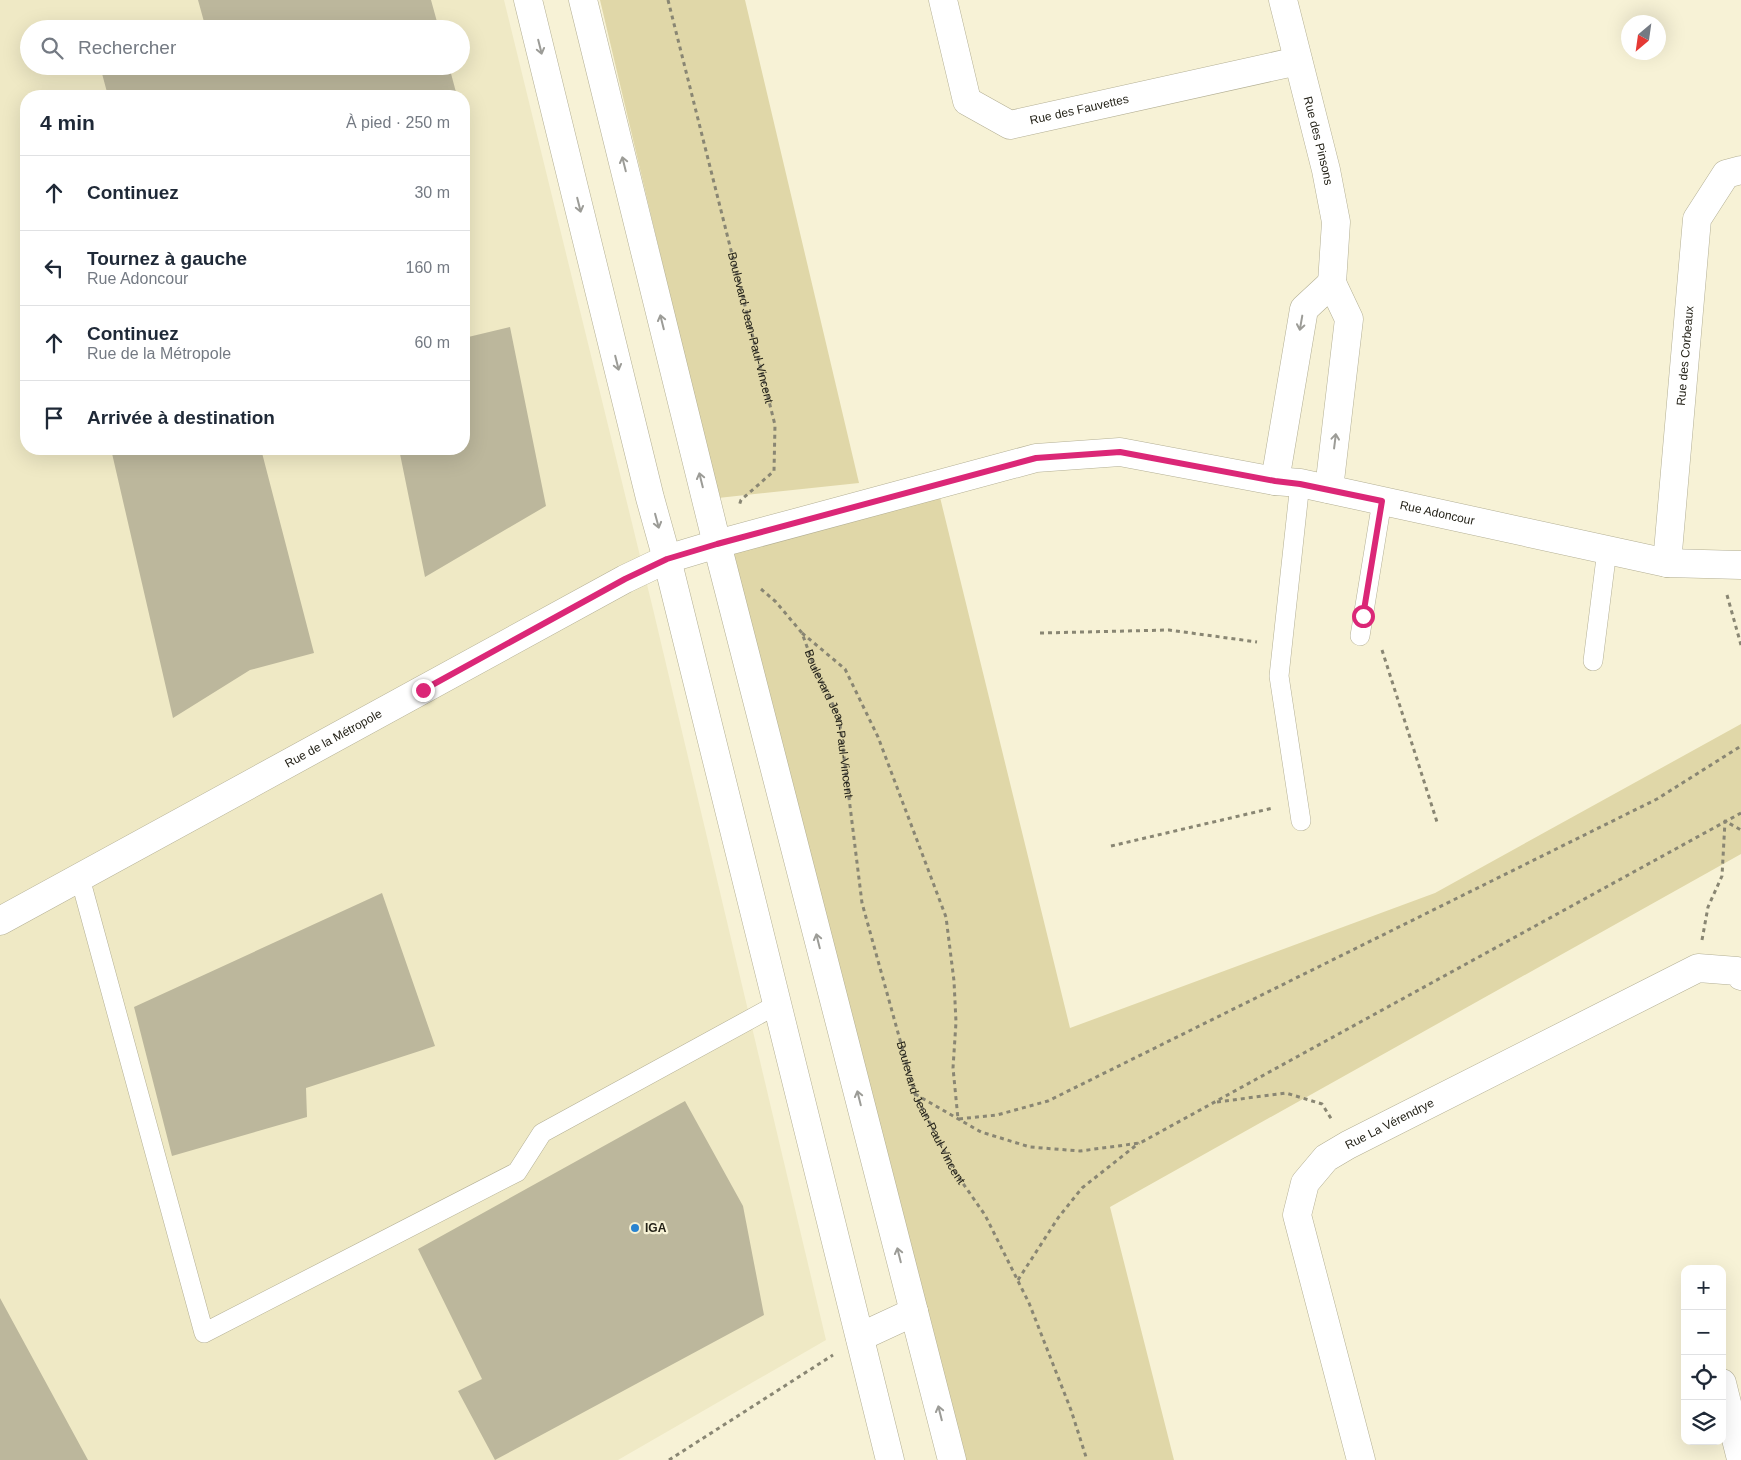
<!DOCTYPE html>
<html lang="fr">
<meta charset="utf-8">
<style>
:root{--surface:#fff;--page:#f6f6f7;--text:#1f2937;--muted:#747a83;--line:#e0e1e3}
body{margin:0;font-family:Arial,sans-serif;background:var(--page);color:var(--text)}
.controls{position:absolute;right:15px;bottom:15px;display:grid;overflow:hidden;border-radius:10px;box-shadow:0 5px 20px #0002}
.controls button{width:45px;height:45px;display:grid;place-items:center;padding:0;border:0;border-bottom:1px solid var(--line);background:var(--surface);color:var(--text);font:25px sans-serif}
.compass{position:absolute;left:1621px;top:15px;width:45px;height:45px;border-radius:50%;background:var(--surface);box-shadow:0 5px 20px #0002;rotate:209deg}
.stop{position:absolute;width:15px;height:15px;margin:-11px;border:4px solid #db2777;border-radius:50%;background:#fff}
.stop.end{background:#db2777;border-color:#fff;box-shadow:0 1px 5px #0008}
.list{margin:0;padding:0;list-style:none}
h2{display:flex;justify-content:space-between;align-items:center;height:65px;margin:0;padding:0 20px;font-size:21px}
h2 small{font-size:16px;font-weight:400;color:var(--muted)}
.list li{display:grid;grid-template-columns:32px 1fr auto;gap:15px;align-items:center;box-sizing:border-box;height:75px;padding:0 20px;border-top:1px solid var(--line)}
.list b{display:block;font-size:19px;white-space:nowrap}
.list p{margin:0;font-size:16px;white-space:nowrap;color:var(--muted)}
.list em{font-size:16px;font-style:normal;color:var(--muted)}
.icon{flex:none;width:28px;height:28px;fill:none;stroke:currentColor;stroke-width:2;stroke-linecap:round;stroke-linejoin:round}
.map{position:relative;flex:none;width:1741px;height:1460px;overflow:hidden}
.search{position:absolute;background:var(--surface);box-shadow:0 5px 20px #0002;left:20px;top:20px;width:450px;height:55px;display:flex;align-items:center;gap:12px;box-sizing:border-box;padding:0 18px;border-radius:28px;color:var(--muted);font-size:19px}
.panel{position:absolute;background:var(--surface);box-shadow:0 5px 20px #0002;left:20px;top:90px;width:450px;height:365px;border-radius:20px}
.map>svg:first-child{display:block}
.built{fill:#efe9c5;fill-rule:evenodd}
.green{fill:#e0d7a8}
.building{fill:#bcb79c}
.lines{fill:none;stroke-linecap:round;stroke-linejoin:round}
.service-casing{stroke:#b3af94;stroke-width:20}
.minor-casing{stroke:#b3af94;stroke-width:29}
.tertiary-casing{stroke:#b3af94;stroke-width:29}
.path{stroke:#898673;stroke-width:3;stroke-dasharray:4 4;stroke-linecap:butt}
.service{stroke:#fff;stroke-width:19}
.minor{stroke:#fff;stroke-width:28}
.tertiary{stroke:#fff;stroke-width:28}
.oneway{stroke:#9c9c97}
.route{stroke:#db2777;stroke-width:6}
.poi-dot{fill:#2983d0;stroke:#f7f2d6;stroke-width:2}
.labels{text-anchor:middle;stroke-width:4.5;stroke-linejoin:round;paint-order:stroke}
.street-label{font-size:12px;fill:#242218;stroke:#f7f2d6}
.poi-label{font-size:12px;font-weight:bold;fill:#242218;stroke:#f7f2d6;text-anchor:start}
</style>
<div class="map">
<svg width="1741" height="1460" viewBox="0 0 1741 1460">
<rect width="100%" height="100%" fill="#f7f2d6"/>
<path class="built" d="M0 0H504L653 609 826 1340 618 1460H0ZM29 29H461V66H29ZM26 96H464V449H26Z"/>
<path class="green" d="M600 0H745L859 483 718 498Z
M937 485 1070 1028 1435 893 1741 724V854L1110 1207 1174 1460H955L717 544Z"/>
<path class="building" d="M198 0H431L439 29H206Z
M100 66H449L457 96H108Z
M510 327 546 506 425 577 399 449H464V338Z
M111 449H261L314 653 250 670 173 718Z
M382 893 435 1046 306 1088 307 1117 172 1156 134 1007Z
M685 1101 743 1206 764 1315 495 1460 458 1391 482 1379 418 1249Z
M0 1298 88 1460H0Z"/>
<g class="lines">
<g class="service-casing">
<path id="service" d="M1300 483 1279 676 1301 821
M1360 636 1382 501
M1593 661 1607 550
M80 878 204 1333 517 1172 542 1133 778 1004"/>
</g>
<g class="minor-casing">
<g id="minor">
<path id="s3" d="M943 0 967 101 1010 125 1298 61"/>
<path id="s4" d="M1283 0 1326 170 1336 222 1332 283"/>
<path d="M1275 481 1304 309 1332 283 1349 319 1329 489"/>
<path id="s5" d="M1667 563 1697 219 1726 174 1741 170"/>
<path id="s6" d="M0 921 625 579 667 559"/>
<path d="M1722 1383 1741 1459"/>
<path id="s7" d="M1361 1460 1297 1215 1305 1183 1326 1158 1348 1145 1698 968 1737 971 1741 976"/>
</g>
</g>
<g class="tertiary-casing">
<g id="tertiary">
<path d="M528 0 650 498 667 559 890 1460"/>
<path d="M583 0 717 544 952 1460"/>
<path id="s8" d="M667 559 717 544 1036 458 1120 452 1275 481 1300 483 1667 563 1741 565"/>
<path d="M860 1337 914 1312"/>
</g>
</g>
<g class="path">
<path id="s1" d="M668 0 775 425 774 471 741 500 739 506"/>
<path id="s2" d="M761 589 776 602 802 633 814 666 839 717 862 903 915 1094 955 1172 985 1215 1029 1303 1071 1410 1087 1460"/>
<path d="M1727 595 1741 645"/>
<path d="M802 633 845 669 878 737 946 917 954 981 956 1022 953 1068 958 1119 997 1115 1048 1101 1657 799 1741 746"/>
<path d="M1040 633 1169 630 1257 642"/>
<path d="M1382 650 1437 822"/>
<path d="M1111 846 1273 808"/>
<path d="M1702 940 1708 907 1722 876 1725 821 1741 830"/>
<path d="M915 1094 981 1132 1030 1147 1080 1151 1140 1143 1741 813"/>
<path d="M1217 1102 1286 1093 1322 1104 1332 1120"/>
<path d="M1018 1280 1058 1218 1082 1188 1139 1143"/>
<path d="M669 1460 833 1355"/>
</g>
<use href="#service" class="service"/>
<use href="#minor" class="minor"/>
<use href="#tertiary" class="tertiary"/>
</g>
<defs><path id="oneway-shaft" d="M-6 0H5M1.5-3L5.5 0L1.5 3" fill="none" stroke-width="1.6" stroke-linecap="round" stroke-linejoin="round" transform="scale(1.25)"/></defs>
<g class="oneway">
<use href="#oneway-shaft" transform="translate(540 47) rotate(76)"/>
<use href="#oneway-shaft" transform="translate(624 164) rotate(-104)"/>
<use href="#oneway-shaft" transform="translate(579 205) rotate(76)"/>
<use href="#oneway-shaft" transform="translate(662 322) rotate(-104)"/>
<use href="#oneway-shaft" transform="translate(1301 323) rotate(100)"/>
<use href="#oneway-shaft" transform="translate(617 363) rotate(76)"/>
<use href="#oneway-shaft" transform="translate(1335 441) rotate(-83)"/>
<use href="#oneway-shaft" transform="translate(701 480) rotate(-104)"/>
<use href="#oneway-shaft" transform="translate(657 521) rotate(75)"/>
<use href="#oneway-shaft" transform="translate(818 941) rotate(-104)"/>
<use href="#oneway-shaft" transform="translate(859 1098) rotate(-104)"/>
<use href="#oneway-shaft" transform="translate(899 1255) rotate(-104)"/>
<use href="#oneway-shaft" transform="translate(940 1413) rotate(-104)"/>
</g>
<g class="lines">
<path class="route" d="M423 690 625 579 667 559 717 544 1036 458 1120 452 1275 481 1300 484 1382 501 1363 616"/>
</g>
<circle class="poi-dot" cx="635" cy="1228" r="5"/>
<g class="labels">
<g class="street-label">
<text dy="4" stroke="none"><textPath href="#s3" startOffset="224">Rue des Fauvettes</textPath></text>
<text dy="4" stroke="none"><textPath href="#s4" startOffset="145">Rue des Pinsons</textPath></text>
<text dy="4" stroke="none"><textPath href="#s1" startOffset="338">Boulevard Jean-Paul-Vincent</textPath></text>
<text dy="4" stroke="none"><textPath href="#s5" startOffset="208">Rue des Corbeaux</textPath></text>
<text dy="4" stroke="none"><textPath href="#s8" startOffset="790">Rue Adoncour</textPath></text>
<text dy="4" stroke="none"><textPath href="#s2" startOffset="156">Boulevard Jean-Paul-Vincent</textPath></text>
<text dy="4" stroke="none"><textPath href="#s6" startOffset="380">Rue de la Métropole</textPath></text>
<text dy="4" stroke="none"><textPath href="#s2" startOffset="561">Boulevard Jean-Paul-Vincent</textPath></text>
<text dy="4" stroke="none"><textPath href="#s7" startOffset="391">Rue La Vérendrye</textPath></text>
</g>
<g class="poi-label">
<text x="645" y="1232">IGA</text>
</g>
</g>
</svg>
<div class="controls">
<button>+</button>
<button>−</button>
<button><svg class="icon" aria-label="locate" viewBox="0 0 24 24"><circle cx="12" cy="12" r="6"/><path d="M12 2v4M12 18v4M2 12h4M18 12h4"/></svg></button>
<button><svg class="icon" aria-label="layers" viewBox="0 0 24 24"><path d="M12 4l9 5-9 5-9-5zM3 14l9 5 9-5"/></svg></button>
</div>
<svg class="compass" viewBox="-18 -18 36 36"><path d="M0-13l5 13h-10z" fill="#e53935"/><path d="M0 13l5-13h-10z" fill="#747a83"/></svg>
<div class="stop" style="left:1363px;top:616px"></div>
<div class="stop end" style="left:423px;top:690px"></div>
<div class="search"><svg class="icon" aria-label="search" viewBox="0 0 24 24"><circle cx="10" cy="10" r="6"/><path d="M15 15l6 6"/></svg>Rechercher</div>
<section class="panel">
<h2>4 min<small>À pied · 250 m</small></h2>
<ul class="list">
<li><svg class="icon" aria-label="ahead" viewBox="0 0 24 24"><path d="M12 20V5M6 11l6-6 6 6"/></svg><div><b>Continuez</b></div><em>30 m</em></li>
<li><svg class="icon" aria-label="left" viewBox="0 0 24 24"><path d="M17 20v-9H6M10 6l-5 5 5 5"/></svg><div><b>Tournez à gauche</b><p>Rue Adoncour</p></div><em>160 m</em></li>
<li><svg class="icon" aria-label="ahead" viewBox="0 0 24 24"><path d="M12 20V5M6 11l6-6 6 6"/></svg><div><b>Continuez</b><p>Rue de la Métropole</p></div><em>60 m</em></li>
<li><svg class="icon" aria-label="arrive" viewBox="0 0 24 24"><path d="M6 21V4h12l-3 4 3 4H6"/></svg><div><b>Arrivée à destination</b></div></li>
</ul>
</section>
</div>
